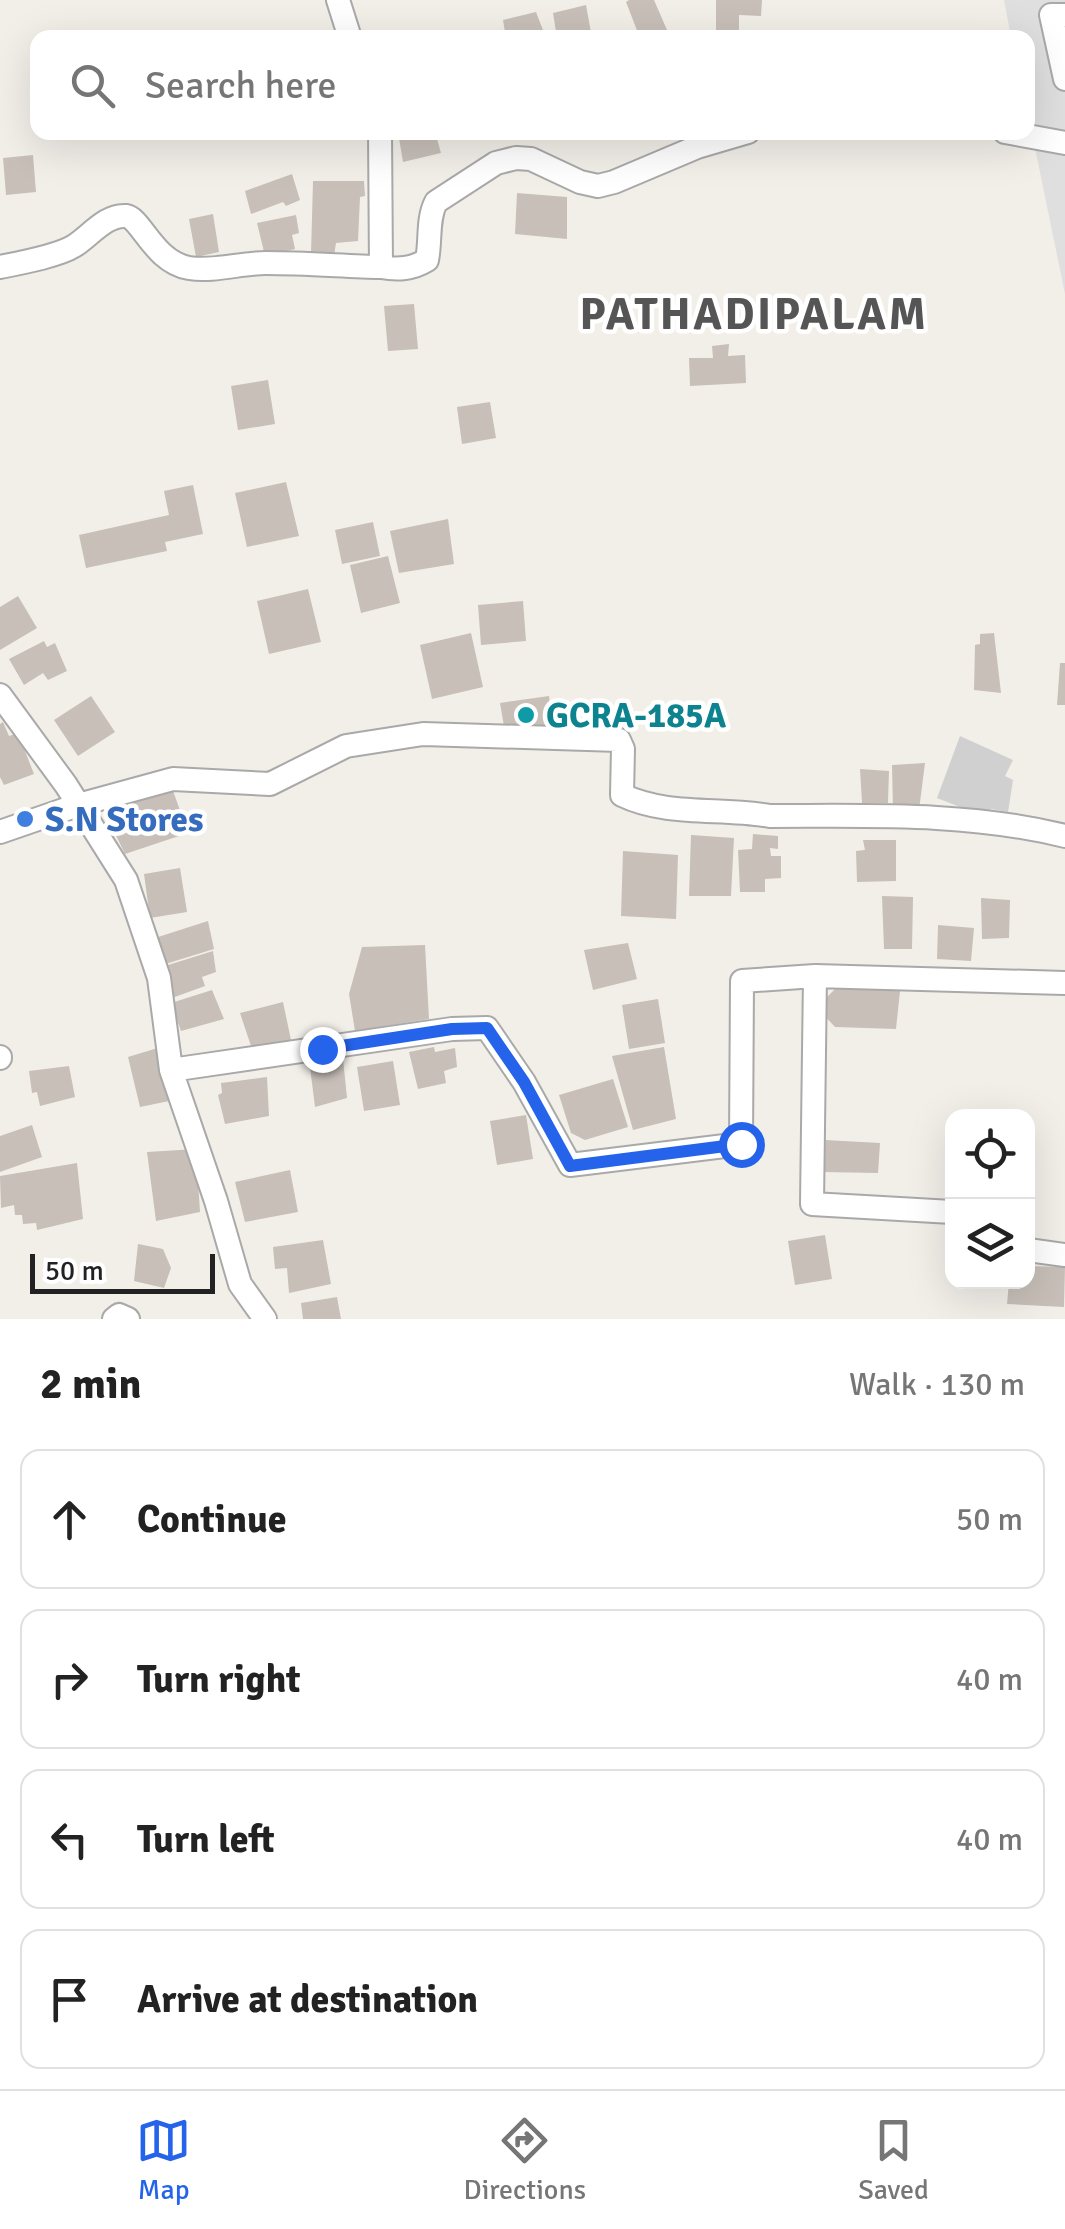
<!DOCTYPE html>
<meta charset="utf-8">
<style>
:root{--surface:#fff;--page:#f2f2f2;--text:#222;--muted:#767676;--line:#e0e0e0;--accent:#2563eb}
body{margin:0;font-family:Signika,sans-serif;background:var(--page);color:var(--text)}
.controls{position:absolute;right:30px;bottom:30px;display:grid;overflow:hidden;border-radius:20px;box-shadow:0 10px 40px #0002}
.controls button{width:90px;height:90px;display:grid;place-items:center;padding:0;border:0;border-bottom:2px solid var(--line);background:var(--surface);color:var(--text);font:50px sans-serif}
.scale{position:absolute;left:30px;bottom:25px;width:185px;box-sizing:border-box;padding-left:10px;border:5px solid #222;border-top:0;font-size:28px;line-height:35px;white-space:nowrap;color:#222;-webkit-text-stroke:8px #fff;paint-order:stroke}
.stop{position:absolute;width:30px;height:30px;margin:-22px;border:8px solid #2563eb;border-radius:50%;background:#fff}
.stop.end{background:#2563eb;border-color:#fff;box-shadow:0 2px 10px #0008}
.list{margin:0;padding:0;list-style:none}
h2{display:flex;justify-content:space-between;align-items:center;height:130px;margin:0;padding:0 40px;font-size:42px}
h2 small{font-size:32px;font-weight:400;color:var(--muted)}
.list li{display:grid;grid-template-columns:65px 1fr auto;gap:30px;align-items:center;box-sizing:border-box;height:140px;margin:0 20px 20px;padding:0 20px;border:2px solid var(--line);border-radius:20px}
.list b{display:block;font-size:38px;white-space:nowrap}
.list em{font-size:32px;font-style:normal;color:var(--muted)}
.icon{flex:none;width:55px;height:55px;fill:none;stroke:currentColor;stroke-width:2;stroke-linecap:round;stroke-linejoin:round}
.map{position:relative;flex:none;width:1065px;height:1319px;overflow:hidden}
.search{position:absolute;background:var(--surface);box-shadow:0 10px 40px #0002;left:30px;right:30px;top:30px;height:110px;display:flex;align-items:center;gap:25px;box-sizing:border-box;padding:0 35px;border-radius:20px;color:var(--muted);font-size:38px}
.sheet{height:770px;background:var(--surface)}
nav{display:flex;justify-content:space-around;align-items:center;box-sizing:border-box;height:140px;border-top:2px solid var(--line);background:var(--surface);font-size:28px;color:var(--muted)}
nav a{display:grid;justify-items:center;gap:5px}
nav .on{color:var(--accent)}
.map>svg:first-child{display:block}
.residential{fill:#e0dfdf}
.religious{fill:#d0d0d0}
.building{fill:#c7bfb8}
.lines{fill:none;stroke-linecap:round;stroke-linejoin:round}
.minor-casing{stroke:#a9a9a9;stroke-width:26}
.minor{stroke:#fff;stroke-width:22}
.route{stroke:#2563eb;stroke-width:12}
.culture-dot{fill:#0f9aa8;stroke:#fff;stroke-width:4}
.shop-dot{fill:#3f7fe0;stroke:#fff;stroke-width:4}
.labels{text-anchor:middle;stroke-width:9;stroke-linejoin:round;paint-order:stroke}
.culture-label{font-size:35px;font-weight:bold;fill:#0d838f;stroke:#fff;text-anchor:start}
.shop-label{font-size:35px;font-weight:bold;fill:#366cbe;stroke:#fff;text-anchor:start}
.district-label{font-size:45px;font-weight:bold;letter-spacing:2.5px;fill:#555;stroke:#fff}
</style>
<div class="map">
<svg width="1065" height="1319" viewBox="0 0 1065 1319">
<rect width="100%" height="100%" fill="#f2efe9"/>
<path class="residential" d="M1004 0H1065V294L1028 114V38L1011 37Z"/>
<path class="religious" d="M960 736 1013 760 1005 776 1013 780 1008 812 991 809 983 816 937 798Z"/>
<path class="building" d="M629 0H654L667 30 653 38H640L626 2Z
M716 0H762L761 16 739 15V38H716Z
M586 5 592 38H557L553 13Z
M536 12 546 38H506L503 20Z
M398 132H435L441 153 403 162Z
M33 155 36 192 6 195 3 158Z
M292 174 300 200 286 206 283 202 251 214 245 191Z
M313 181H364L365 196 360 197 358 241 336 243 334 256 311 254Z
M517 193 567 197V239L515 234Z
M213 214 219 252 196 257 189 219Z
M296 215 299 233 292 235 295 249 265 256 257 223Z
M414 304 418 349 388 351 384 306Z
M729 344 728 356 745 355 746 383 690 386 689 358H713L712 346Z
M268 380 275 424 238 430 231 386Z
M490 402 496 438 462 444 457 407Z
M286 482 299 536 247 547 235 493Z
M193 485 203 534 165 542 167 551 86 568 79 535 169 515 164 491Z
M448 519 454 564 399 573 390 531Z
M373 522 380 556 342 564 335 530Z
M388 556 400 603 361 613 350 565Z
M308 589 321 642 269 654 257 601Z
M18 596 37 628 0 650V607Z
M523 601 526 641 481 645 478 605Z
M471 633 483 687 432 699 420 645Z
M994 633 1001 693 974 690 975 645 980 644V634Z
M44 641 47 647 55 643 67 671 48 680 43 673 24 685 9 659Z
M1060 663H1065V705H1057Z
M91 696 115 732 78 756 54 720Z
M549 696 552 728 505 732 500 703Z
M3 722 9 736 18 733 34 774 4 785 0 777V724Z
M925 763 919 810 893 811 892 765Z
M860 769 889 771 888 803H862Z
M171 785 188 833 125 854 103 809Z
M753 834 778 836V849L770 848 771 856H781V878L765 879V892H740L738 850 752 849Z
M691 835 734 838 731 896H689Z
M863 840H896V881L857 882 856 851 865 850Z
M623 851 678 855 676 919 621 916Z
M180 868 187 912 150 918 144 874Z
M882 896 913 897 912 949H884Z
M981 898 1010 900 1009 938 982 939Z
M208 921 214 949 162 965 155 938Z
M938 925 974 928 971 961 937 959Z
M628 943 637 979 593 990 584 950Z
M425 945 429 1019 355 1031 349 994 362 947Z
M213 951 216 972 202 977 205 986 172 998 165 966Z
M901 982 896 1029 835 1027 822 1013 825 999 838 986Z
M212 990 224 1019 181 1031 171 1003Z
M658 999 665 1043 629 1049 622 1005Z
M283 1002 291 1040 253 1052 240 1013Z
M161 1047 179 1099 140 1107 128 1057Z
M434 1047 435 1052 455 1048 457 1067 444 1071 446 1083 418 1089 409 1052Z
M664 1047 676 1119 633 1130 612 1056Z
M343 1059 347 1098 315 1107 310 1067Z
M393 1061 400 1105 364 1111 357 1067Z
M69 1066 75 1097 40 1106 37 1092 32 1093 29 1071Z
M267 1077 269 1116 225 1124 218 1095 222 1093 221 1083Z
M613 1079 628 1127 585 1140 571 1133 559 1095Z
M526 1115 533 1159 497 1165 490 1121Z
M32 1125 42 1157 0 1172V1136Z
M825 1140 880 1143 878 1173 823 1172Z
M196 1149 200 1212 156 1221 147 1152Z
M77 1163 83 1219 37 1230 36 1223 23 1224 22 1215H15L14 1205 1 1208 0 1176Z
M290 1170 298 1212 245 1222 235 1182Z
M825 1235 832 1279 795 1285 788 1241Z
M323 1240 331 1284 289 1293 287 1268 275 1269 273 1247Z
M138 1244 163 1249 171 1268 164 1288 134 1281Z
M1028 1266 1065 1267 1064 1307 1007 1304 1009 1282H1028Z
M337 1297 341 1319H303L301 1303Z"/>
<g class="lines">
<g class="minor-casing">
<path id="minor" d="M338 0 350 38
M1065 15H1051L1065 79
M380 132 381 267
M1005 132 1065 143
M0 267C20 263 58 256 74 246 89 237 106 214 126 216 141 218 154 262 189 268 214 272 241 263 266 263 304 263 343 266 381 267 398 270 412 269 427 260 431 241 427 219 436 202L496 163 516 158 531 159 580 182 598 186 614 182 697 147 748 132
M0 695 66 785 126 880 159 978 171 1070 216 1201 240 1284 265 1319
M0 832 78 805 173 779 270 784 346 746 423 734 619 740 623 749 622 795C668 817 721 807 770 816 869 816 968 812 1065 836
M815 976 812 1204 952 1212
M0 1057V1058
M171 1070 452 1029 487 1028 524 1082 570 1165 741 1144 742 981 815 976 1065 983
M1028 1250 1065 1255
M114 1319 119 1315 128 1319"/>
</g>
<use href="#minor" class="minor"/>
</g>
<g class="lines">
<path class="route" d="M322 1049 452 1029 487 1028 524 1082 570 1166 741 1144"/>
</g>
<circle class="culture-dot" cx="526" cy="715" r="10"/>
<circle class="shop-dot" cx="25" cy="819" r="10"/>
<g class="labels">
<g class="culture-label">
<text x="546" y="727">GCRA-185A</text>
</g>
<g class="shop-label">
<text x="45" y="831">S.N Stores</text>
</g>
<g class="district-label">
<text x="754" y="329">PATHADIPALAM</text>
</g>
</g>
</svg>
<div class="controls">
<button><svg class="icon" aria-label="locate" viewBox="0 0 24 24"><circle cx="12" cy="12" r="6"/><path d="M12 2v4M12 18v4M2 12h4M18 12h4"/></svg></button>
<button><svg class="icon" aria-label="layers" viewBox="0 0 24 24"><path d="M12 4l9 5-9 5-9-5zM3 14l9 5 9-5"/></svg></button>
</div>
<div class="scale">50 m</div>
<div class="stop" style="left:741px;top:1144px"></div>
<div class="stop end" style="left:322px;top:1049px"></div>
<div class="search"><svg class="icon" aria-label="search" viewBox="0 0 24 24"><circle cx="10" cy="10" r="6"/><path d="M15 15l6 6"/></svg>Search here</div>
</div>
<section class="sheet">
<h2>2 min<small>Walk · 130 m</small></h2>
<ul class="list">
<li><svg class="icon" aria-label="ahead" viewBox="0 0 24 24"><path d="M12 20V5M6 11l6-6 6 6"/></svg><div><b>Continue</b></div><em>50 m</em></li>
<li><svg class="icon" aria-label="right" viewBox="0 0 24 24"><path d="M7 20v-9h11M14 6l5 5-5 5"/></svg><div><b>Turn right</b></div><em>40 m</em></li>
<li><svg class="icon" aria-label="left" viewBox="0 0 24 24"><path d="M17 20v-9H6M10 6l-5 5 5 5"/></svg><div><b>Turn left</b></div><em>40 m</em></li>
<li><svg class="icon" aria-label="arrive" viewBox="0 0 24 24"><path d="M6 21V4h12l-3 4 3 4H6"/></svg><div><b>Arrive at destination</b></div></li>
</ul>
</section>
<nav>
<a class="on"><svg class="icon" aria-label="map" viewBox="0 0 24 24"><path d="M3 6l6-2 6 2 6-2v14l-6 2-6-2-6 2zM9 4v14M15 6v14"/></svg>Map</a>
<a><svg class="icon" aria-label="directions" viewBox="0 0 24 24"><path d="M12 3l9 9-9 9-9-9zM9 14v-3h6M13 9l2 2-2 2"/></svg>Directions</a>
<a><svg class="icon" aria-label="saved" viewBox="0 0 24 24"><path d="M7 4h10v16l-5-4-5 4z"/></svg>Saved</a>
</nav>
